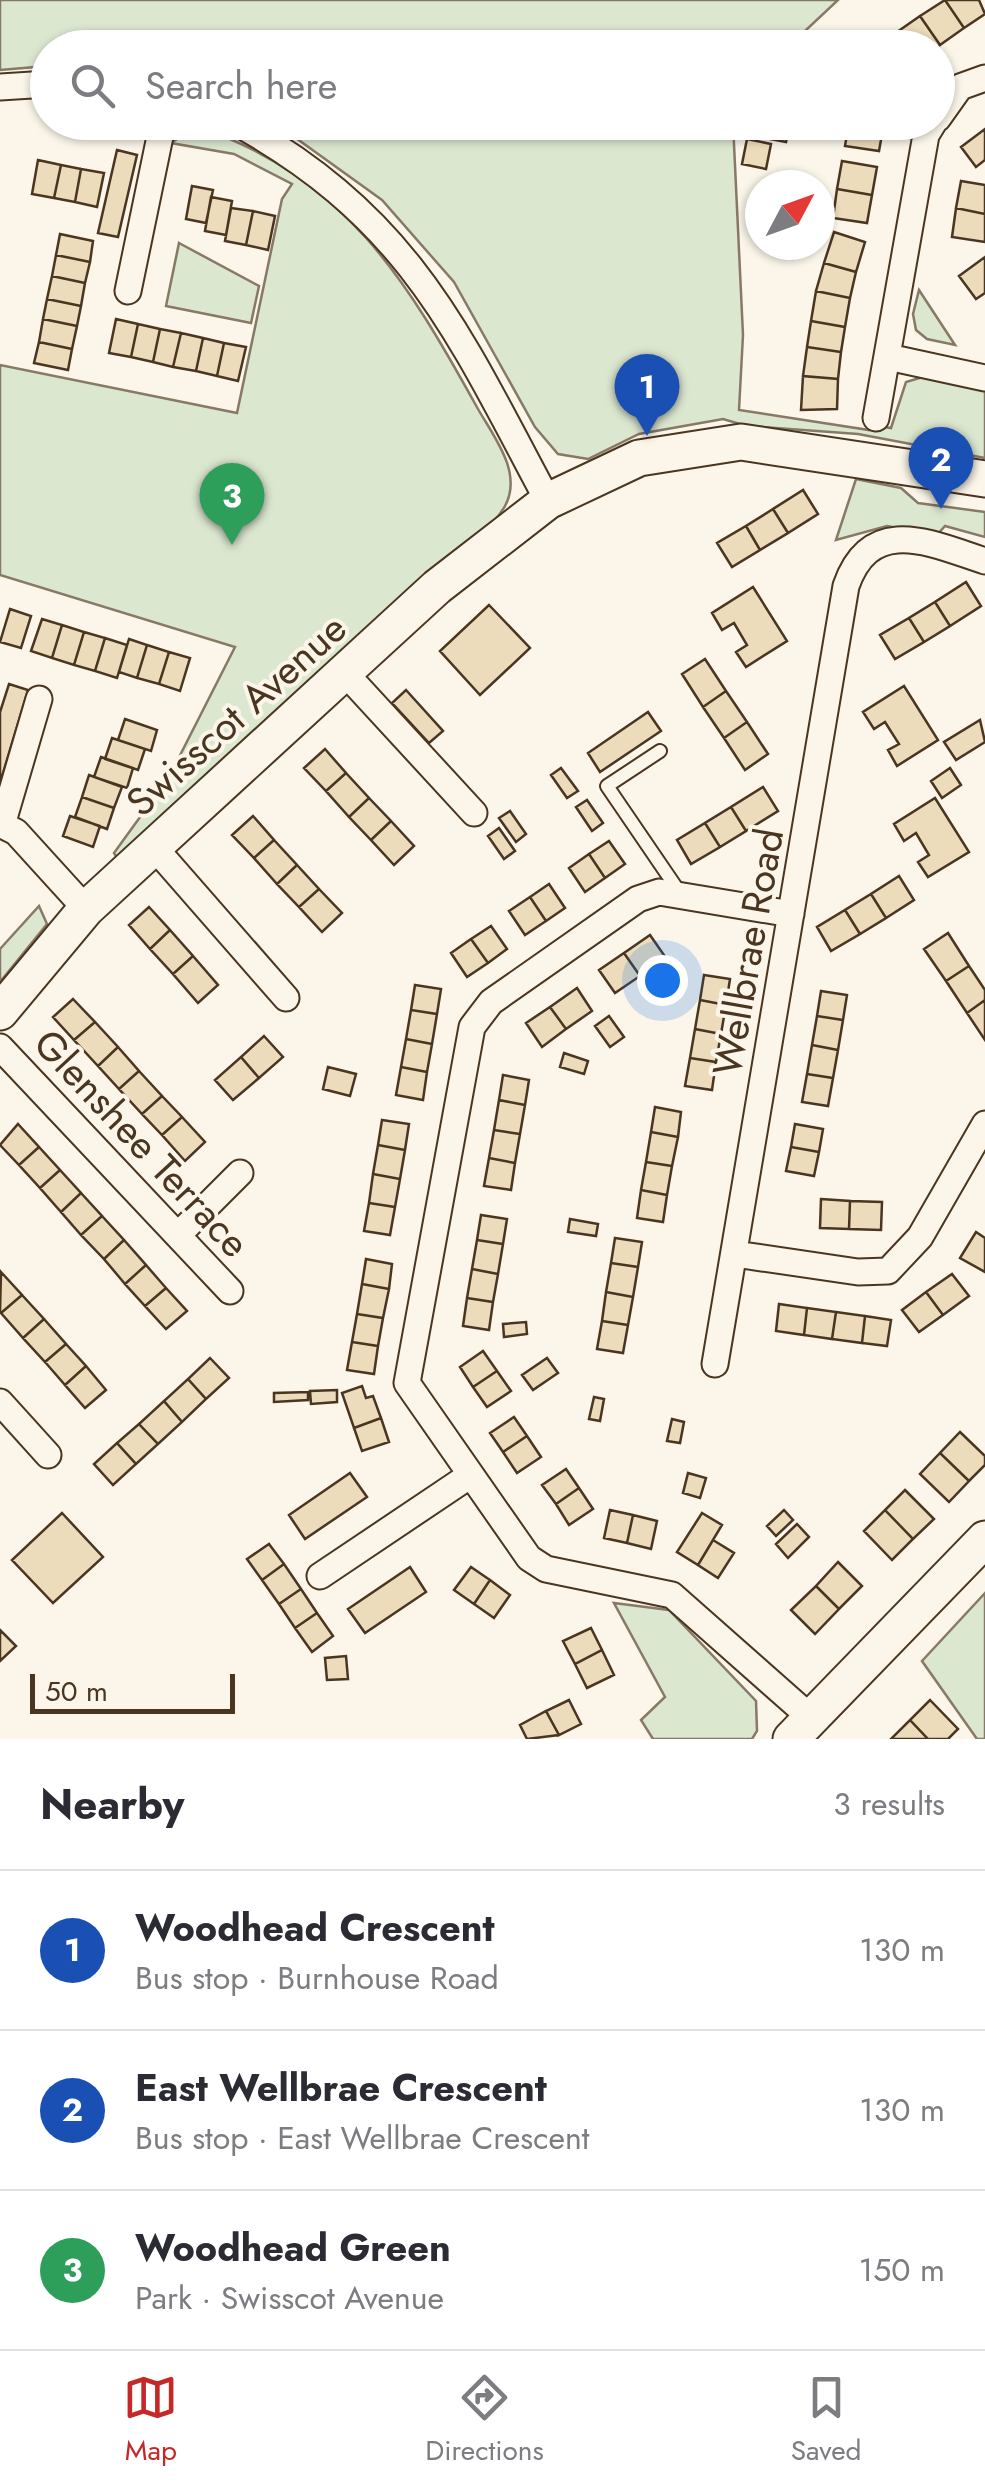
<!DOCTYPE html>
<meta charset="utf-8">
<style>
:root{--surface:#fff;--page:#f7f7f7;--text:#2b2b33;--muted:#7c7c81;--line:#e1e1e2;--accent:#c62828}
body{margin:0;font-family:Jost,sans-serif;background:var(--page);color:var(--text)}
.compass{position:absolute;left:745px;top:170px;width:90px;height:90px;border-radius:50%;background:var(--surface);box-shadow:0 2px 8px #0004;rotate:49deg}
.scale{position:absolute;left:30px;bottom:25px;width:205px;box-sizing:border-box;padding-left:10px;border:5px solid #4a3520;border-top:0;font-size:28px;line-height:35px;white-space:nowrap;color:#4a3520;-webkit-text-stroke:8px #fbf6e9;paint-order:stroke}
.you{position:absolute;left:662px;top:980px;width:35px;height:35px;margin:-25px;border:8px solid #fff;border-radius:50%;background:#1a73e8;box-shadow:0 0 0 15px #1a73e833}
.badge{display:grid;place-items:center;width:65px;height:65px;border-radius:50%;background:var(--accent);color:#fff;font-size:32px;font-weight:700}
.pin{position:absolute;translate:-50% -82px;filter:drop-shadow(0 2px 5px #0008)}
.pin::after{content:'';position:absolute;top:52px;width:35px;height:30px;background:inherit;clip-path:polygon(0 0,100% 0,50% 100%)}
.list{margin:0;padding:0;list-style:none}
h2{display:flex;justify-content:space-between;align-items:center;height:130px;margin:0;padding:0 40px;font-size:42px}
h2 small{font-size:32px;font-weight:400;color:var(--muted)}
.list li{display:grid;grid-template-columns:65px 1fr auto;gap:30px;align-items:center;box-sizing:border-box;height:160px;padding:0 40px;border-top:2px solid var(--line)}
.list b{display:block;font-size:38px;white-space:nowrap}
.list p{margin:0;font-size:32px;white-space:nowrap;color:var(--muted)}
.list em{font-size:32px;font-style:normal;color:var(--muted)}
.icon{flex:none;width:55px;height:55px;fill:none;stroke:currentColor;stroke-width:2;stroke-linecap:round;stroke-linejoin:round}
.map{position:relative;flex:none;width:985px;height:1739px;overflow:hidden}
.search{position:absolute;background:var(--surface);box-shadow:0 2px 8px #0004;left:30px;right:30px;top:30px;height:110px;display:flex;align-items:center;gap:25px;box-sizing:border-box;padding:0 35px;border-radius:55px;color:var(--muted);font-size:38px}
.sheet{height:610px;background:var(--surface)}
nav{display:flex;justify-content:space-around;align-items:center;box-sizing:border-box;height:140px;border-top:2px solid var(--line);background:var(--surface);font-size:28px;color:var(--muted)}
nav a{display:grid;justify-items:center;gap:5px}
nav .on{color:var(--accent)}
.map>svg:first-child{display:block}
.green{fill:#dce7d0;stroke:#887966;stroke-width:2.5}
.building{fill:#ecdcbc;stroke:#4a3520;stroke-width:2.5}
.lines{fill:none;stroke-linecap:round;stroke-linejoin:round}
.lane-casing{stroke:#4a3520;stroke-width:16}
.street-casing{stroke:#4a3520;stroke-width:29}
.secondary-casing{stroke:#4a3520;stroke-width:39}
.lane{stroke:#fbf6e9;stroke-width:12}
.street{stroke:#fbf6e9;stroke-width:25}
.secondary{stroke:#fbf6e9;stroke-width:35}
.labels{text-anchor:middle;stroke-width:8;stroke-linejoin:round;paint-order:stroke}
.street-label{font-size:40px;fill:#4a3520;stroke:#fbf6e9}
</style>
<div class="map">
<svg width="985" height="1739" viewBox="0 0 985 1739">
<rect width="100%" height="100%" fill="#fbf6e9"/>
<path class="green" d="M0 0H838L788 47 48 48 47 66 0 70Z
M275 123H733L743 335 739 410 869 430 871 425 891 428 906 382 926 376 985 391V458L858 434 747 426 723 419 639 434 588 459 558 454 535 427 454 282 382 200Z
M197 126C346 178 406 279 478 409 494 437 523 473 505 506 488 536 445 558 420 581 319 674 218 766 117 858L114 853 169 777 235 647 0 575V365L237 413 282 199 292 184 234 154 171 143Z
M179 243 259 286 251 323 166 306Z
M919 290 955 345 927 339 916 330 913 314Z
M856 479 901 488 918 503 985 512V537L945 526 937 535 887 526 836 540Z
M39 906 47 924 0 982V949Z
M985 1593V1739H977L922 1661Z
M614 1603 669 1610 756 1701 757 1731 752 1739H653L641 1720 665 1697Z"/>
<path class="building" d="M945 0 964 28 940 45 920 16Z
M945 0H979L985 14 964 28Z
M920 16 940 45 936 48H908L897 32Z
M897 32 908 48H875Z
M758 122 789 127 786 142 755 136Z
M849 122 884 123 879 151 845 146Z
M985 129V160L976 167 961 147Z
M747 139 771 144 766 169 742 164Z
M117 150 137 155 118 237 98 233Z
M38 160 61 165 54 198 32 194Z
M842 161 877 167 872 195 837 189Z
M61 165 81 169 75 202 54 198Z
M81 169 104 173 97 207 75 202Z
M961 181 985 185V214L956 208Z
M192 186 213 190 206 223 186 219Z
M837 189 872 195 867 223 833 218Z
M211 197 232 201 226 235 205 231Z
M231 208 253 211 246 245 225 241Z
M956 208 985 214V242L952 237Z
M253 211 275 216 268 250 246 245Z
M834 232 865 242 856 272 824 263Z
M60 234 93 241 90 262 56 255Z
M56 255 90 262 85 283 52 276Z
M985 257V293L976 299 959 276Z
M824 263 856 272 850 298 816 291Z
M52 276 85 283 81 306 47 299Z
M816 291 850 298 845 327 811 321Z
M47 299 81 306 77 326 43 319Z
M43 319 77 326 72 349 39 342Z
M116 319 138 324 131 357 109 353Z
M811 321 845 327 841 352 807 347Z
M138 324 160 329 153 362 131 357Z
M160 329 181 333 173 367 153 362Z
M181 333 203 338 196 371 173 367Z
M203 338 224 343 217 376 196 371Z
M39 342 72 349 68 370 34 363Z
M224 343 246 347 238 381 217 376Z
M807 347 841 352 838 379 803 376Z
M803 376 838 379 837 409 801 410Z
M803 490 818 514 788 533 773 509Z
M773 509 788 533 760 550 746 526Z
M746 526 760 550 732 567 717 543Z
M966 582 981 606 950 626 935 602Z
M753 587 787 641 746 667 736 652 747 645 734 623 722 630 712 613Z
M935 602 950 626 924 642 909 618Z
M489 605 530 648 480 695 440 651Z
M10 609 31 616 21 648 0 642Z
M909 618 924 642 895 659 880 635Z
M42 619 62 625 52 658 31 651Z
M62 625 84 632 74 665 52 658Z
M84 632 105 638 95 671 74 665Z
M105 638 127 645 117 678 95 671Z
M129 639 147 645 137 678 119 672Z
M147 645 169 652 159 684 137 678Z
M169 652 190 658 180 691 159 684Z
M705 659 726 691 703 707 682 674Z
M9 684 28 690 0 783V712Z
M904 686 938 740 897 766 888 750 899 744 885 722 874 729 863 712Z
M406 690 443 731 429 743 392 703Z
M726 691 747 722 724 738 703 707Z
M648 712 661 731 600 772 588 753Z
M125 719 157 730 151 751 118 740Z
M980 720 985 742 956 760 944 742Z
M747 722 768 754 745 770 724 738Z
M112 738 145 749 138 770 105 759Z
M325 749 346 773 326 791 304 768Z
M101 757 133 768 127 788 94 777Z
M561 768 578 791 567 798 551 775Z
M950 768 961 785 942 798 931 781Z
M346 773 369 798 349 817 326 791Z
M89 775 122 787 114 808 82 797Z
M763 787 778 811 746 831 731 807Z
M82 797 114 808 107 829 75 817Z
M369 798 391 821 371 840 349 817Z
M935 798 969 852 928 877 918 862 929 855 916 833 904 841 894 824Z
M587 800 603 823 592 831 576 807Z
M731 807 746 831 720 847 705 823Z
M510 811 526 834 516 842 499 818Z
M70 816 100 826 93 847 63 836Z
M253 816 274 840 254 858 232 835Z
M391 821 414 846 394 865 371 840Z
M705 823 720 847 691 864 677 840Z
M499 828 515 851 504 859 488 836Z
M274 840 297 865 277 884 254 858Z
M609 841 625 864 605 878 589 854Z
M589 854 605 878 585 892 569 868Z
M297 865 319 889 299 907 277 884Z
M899 876 914 900 886 918 871 894Z
M549 884 565 908 546 921 530 897Z
M319 889 342 913 322 932 299 907Z
M871 894 886 918 860 934 845 910Z
M530 897 546 921 525 935 509 911Z
M149 907 170 930 150 949 129 925Z
M845 910 860 934 831 951 817 927Z
M491 926 507 949 488 963 471 939Z
M170 930 193 956 173 974 150 949Z
M948 933 969 966 946 981 924 949Z
M650 935 666 958 640 976 624 953Z
M471 939 488 963 467 977 451 953Z
M624 953 640 976 615 993 599 970Z
M193 956 218 985 198 1003 173 974Z
M969 966 985 990V1000L967 1013 946 981Z
M704 975 730 979 726 1005 700 1000Z
M415 985 441 989 437 1014 411 1010Z
M577 988 592 1011 566 1029 550 1007Z
M821 991 847 995 843 1020 817 1016Z
M73 999 95 1022 74 1040 53 1017Z
M700 1000 726 1005 721 1034 695 1029Z
M985 1000V1040L967 1013Z
M550 1007 566 1029 542 1047 526 1023Z
M411 1010 437 1014 432 1044 406 1039Z
M609 1016 624 1037 610 1047 595 1026Z
M817 1016 843 1020 838 1050 812 1045Z
M95 1022 118 1047 98 1066 74 1040Z
M695 1029 721 1034 716 1062 690 1058Z
M264 1036 283 1057 259 1078 241 1057Z
M406 1039 432 1044 427 1072 401 1067Z
M812 1045 838 1050 833 1078 807 1074Z
M118 1047 139 1071 119 1089 98 1066Z
M564 1053 588 1061 584 1074 560 1067Z
M241 1057 259 1078 233 1100 215 1080Z
M690 1058 716 1062 712 1090 685 1086Z
M328 1067 356 1074 350 1096 323 1089Z
M401 1067 427 1072 423 1100 396 1095Z
M139 1071 162 1096 142 1114 119 1089Z
M807 1074 833 1078 828 1106 802 1102Z
M503 1075 529 1080 525 1105 499 1100Z
M162 1096 182 1117 162 1135 142 1114Z
M499 1100 525 1105 520 1134 494 1130Z
M655 1107 681 1112 678 1137 651 1132Z
M182 1117 205 1142 185 1161 162 1135Z
M382 1120 409 1124 405 1150 378 1145Z
M18 1124 39 1147 19 1165 0 1145Z
M795 1124 823 1129 819 1152 791 1147Z
M494 1130 520 1134 515 1163 489 1158Z
M651 1132 678 1137 672 1166 646 1162Z
M378 1145 405 1150 400 1179 373 1174Z
M39 1147 60 1170 40 1188 19 1165Z
M791 1147 819 1152 814 1176 786 1171Z
M489 1158 515 1163 511 1190 484 1186Z
M646 1162 672 1166 667 1195 641 1190Z
M60 1170 81 1193 61 1212 40 1188Z
M373 1174 400 1179 395 1207 369 1203Z
M641 1190 667 1195 663 1222 637 1218Z
M81 1193 102 1216 81 1235 61 1212Z
M821 1199 850 1201 849 1229 820 1228Z
M850 1201 882 1202 881 1230 849 1229Z
M369 1203 395 1207 390 1235 364 1231Z
M481 1215 507 1219 503 1244 477 1240Z
M102 1216 124 1240 104 1259 81 1235Z
M570 1219 598 1224 596 1236 568 1232Z
M976 1232 985 1238V1272L960 1258Z
M615 1238 642 1242 638 1267 611 1263Z
M124 1240 146 1265 125 1284 104 1259Z
M477 1240 503 1244 498 1274 472 1269Z
M366 1259 392 1264 389 1289 362 1284Z
M611 1263 638 1267 633 1297 606 1292Z
M146 1265 166 1288 145 1306 125 1284Z
M472 1269 498 1274 493 1302 467 1298Z
M1 1272 22 1295 1 1313 0 1312Z
M952 1274 969 1296 943 1315 926 1292Z
M362 1284 389 1289 383 1318 357 1314Z
M166 1288 187 1311 166 1329 145 1306Z
M606 1292 633 1297 628 1325 602 1321Z
M926 1292 943 1315 919 1332 902 1310Z
M22 1295 44 1319 23 1338 1 1313Z
M467 1298 493 1302 489 1330 463 1326Z
M779 1304 807 1308 804 1335 776 1331Z
M807 1308 836 1312 832 1339 804 1335Z
M836 1312 865 1316 862 1343 832 1339Z
M357 1314 383 1318 378 1346 352 1342Z
M865 1316 891 1320 887 1346 862 1343Z
M44 1319 66 1344 45 1362 23 1338Z
M602 1321 628 1325 623 1353 597 1349Z
M526 1322 527 1334 504 1337 503 1324Z
M352 1342 378 1346 374 1374 347 1370Z
M66 1344 86 1366 65 1385 45 1362Z
M483 1351 497 1371 473 1387 460 1367Z
M210 1358 229 1378 206 1399 188 1379Z
M547 1358 558 1373 533 1390 522 1375Z
M86 1366 106 1390 85 1408 65 1385Z
M497 1371 511 1391 487 1407 473 1387Z
M188 1379 206 1399 182 1422 164 1401Z
M362 1386 366 1398 373 1396 381 1418 354 1428 342 1393Z
M337 1390V1402L311 1404 310 1391Z
M308 1392V1400L274 1402V1393Z
M594 1397 604 1399 600 1421 589 1419Z
M164 1401 182 1422 158 1444 139 1424Z
M514 1417 527 1436 503 1452 490 1433Z
M381 1418 389 1442 362 1451 354 1428Z
M672 1419 684 1422 680 1443 667 1441Z
M139 1424 158 1444 136 1464 117 1443Z
M960 1432 985 1456V1465L969 1481 940 1453Z
M527 1436 541 1457 517 1473 503 1452Z
M117 1443 136 1464 113 1485 94 1464Z
M940 1453 969 1481 949 1502 920 1474Z
M566 1469 579 1488 556 1504 542 1485Z
M350 1473 367 1497 305 1539 289 1515Z
M688 1473 706 1478 700 1498 683 1493Z
M579 1488 593 1509 569 1525 556 1504Z
M905 1490 934 1519 913 1539 885 1510Z
M610 1510 633 1515 627 1543 604 1538Z
M784 1510 793 1520 776 1536 767 1526Z
M885 1510 913 1539 892 1560 864 1531Z
M62 1513 103 1557 53 1603 12 1560Z
M702 1513 722 1525 698 1565 677 1552Z
M633 1515 657 1521 651 1549 627 1543Z
M797 1524 809 1537 788 1558 776 1544Z
M713 1540 734 1553 718 1578 698 1565Z
M269 1544 284 1564 262 1580 247 1559Z
M838 1562 862 1586 839 1609 816 1586Z
M284 1564 301 1589 279 1604 262 1580Z
M410 1567 426 1592 365 1633 348 1609Z
M471 1567 490 1580 474 1604 454 1590Z
M490 1580 510 1595 494 1618 474 1604Z
M816 1586 839 1609 815 1634 791 1610Z
M301 1589 317 1613 295 1628 279 1604Z
M317 1613 333 1636 312 1652 295 1628Z
M591 1628 602 1650 575 1664 563 1641Z
M0 1630 16 1646 0 1661Z
M602 1650 614 1675 587 1688 575 1664Z
M346 1656 348 1679 327 1680 325 1658Z
M569 1700 581 1724 559 1735 546 1711Z
M930 1700 958 1729 948 1739H928L910 1720Z
M546 1711 559 1735 527 1739 520 1725Z
M910 1720 928 1739H891Z"/>
<g class="lines">
<g class="lane-casing">
<path id="lane" d="M660 751 607 786 680 893"/>
</g>
<g class="street-casing">
<path id="street" d="M0 87 48 84
M938 118 960 87 985 78
M235 122C411 219 458 333 548 501
M128 291 163 122
M888 357 985 378
M876 418 926 135 934 122
M346 674 474 813
M0 824 16 832 86 909
M2 825 39 699
M154 847 286 998
M791 914 659 892 638 899 491 1002 472 1027 407 1383 529 1558 546 1569 672 1595 810 1717
M0 1047 230 1291
M179 1234 240 1173
M735 1254 858 1272 888 1271 920 1237 985 1124
M715 1364 846 586C871 514 930 543 985 561
M0 1402 48 1455
M320 1576 469 1476"/>
</g>
<g class="secondary-casing">
<path id="secondary" d="M0 1012 86 909 437 587 548 501 639 458 741 442 985 479
M791 1739 985 1539"/>
</g>
<use href="#lane" class="lane"/>
<use href="#street" class="street"/>
<use href="#secondary" class="secondary"/>
</g>
<g class="labels">
<g class="street-label">
<text transform="translate(236 715) rotate(-42)" y="14">Swisscot Avenue</text>
<text transform="translate(748 952) rotate(-80)" y="14">Wellbrae Road</text>
<text transform="translate(142 1143) rotate(47)" y="14">Glenshee Terrace</text>
</g>
</g>
</svg>
<svg class="compass" viewBox="-18 -18 36 36"><path d="M0-13l5 13h-10z" fill="#e53935"/><path d="M0 13l5-13h-10z" fill="#7c7c81"/></svg>
<div class="scale">50 m</div>
<div class="you"></div>
<div class="pin badge" style="left:647px;top:436px;background:#1a4fb4">1</div>
<div class="pin badge" style="left:941px;top:509px;background:#1a4fb4">2</div>
<div class="pin badge" style="left:232px;top:545px;background:#2e9e5b">3</div>
<div class="search"><svg class="icon" aria-label="search" viewBox="0 0 24 24"><circle cx="10" cy="10" r="6"/><path d="M15 15l6 6"/></svg>Search here</div>
</div>
<section class="sheet">
<h2>Nearby<small>3 results</small></h2>
<ul class="list">
<li><span class="badge" style="background:#1a4fb4">1</span><div><b>Woodhead Crescent</b><p>Bus stop · Burnhouse Road</p></div><em>130 m</em></li>
<li><span class="badge" style="background:#1a4fb4">2</span><div><b>East Wellbrae Crescent</b><p>Bus stop · East Wellbrae Crescent</p></div><em>130 m</em></li>
<li><span class="badge" style="background:#2e9e5b">3</span><div><b>Woodhead Green</b><p>Park · Swisscot Avenue</p></div><em>150 m</em></li>
</ul>
</section>
<nav>
<a class="on"><svg class="icon" aria-label="map" viewBox="0 0 24 24"><path d="M3 6l6-2 6 2 6-2v14l-6 2-6-2-6 2zM9 4v14M15 6v14"/></svg>Map</a>
<a><svg class="icon" aria-label="directions" viewBox="0 0 24 24"><path d="M12 3l9 9-9 9-9-9zM9 14v-3h6M13 9l2 2-2 2"/></svg>Directions</a>
<a><svg class="icon" aria-label="saved" viewBox="0 0 24 24"><path d="M7 4h10v16l-5-4-5 4z"/></svg>Saved</a>
</nav>
